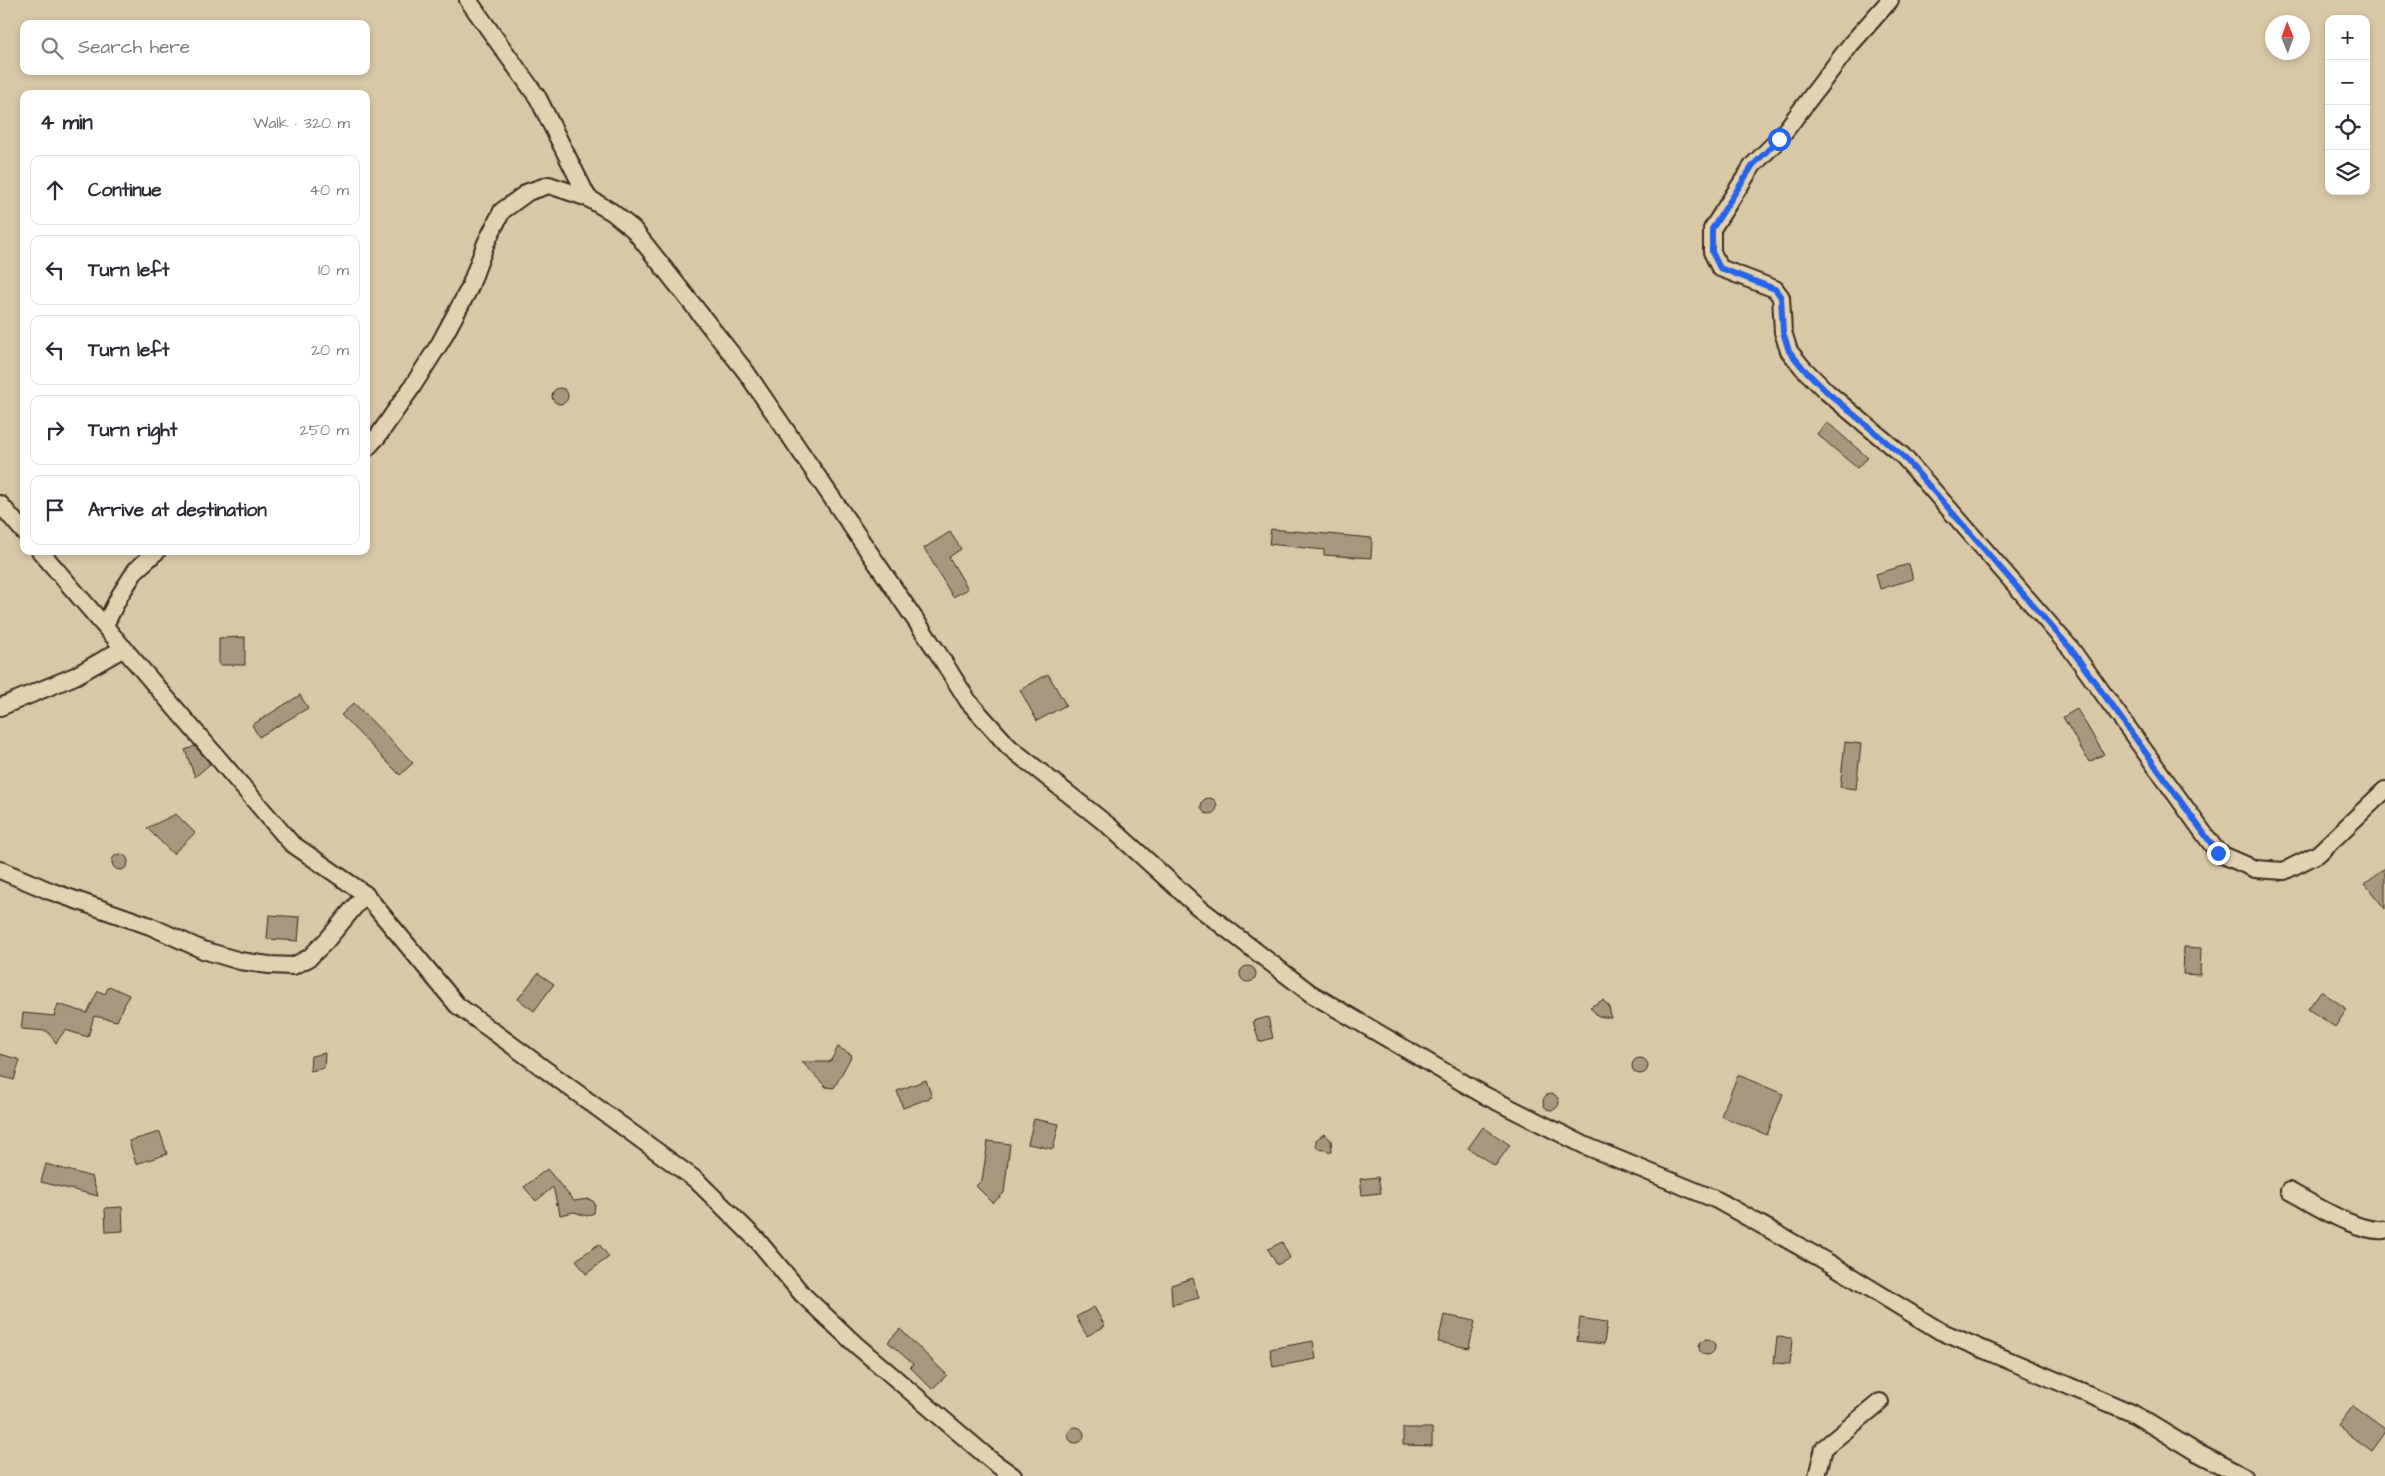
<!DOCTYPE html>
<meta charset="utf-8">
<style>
:root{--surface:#fff;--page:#f2f2f3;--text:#2b2b33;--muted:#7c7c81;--line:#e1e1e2}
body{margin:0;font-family:"Architects Daughter",sans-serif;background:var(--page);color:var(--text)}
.controls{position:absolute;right:15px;top:15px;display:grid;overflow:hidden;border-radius:10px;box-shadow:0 2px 8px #0003}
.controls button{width:45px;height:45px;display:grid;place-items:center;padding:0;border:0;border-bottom:1px solid var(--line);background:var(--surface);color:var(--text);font:25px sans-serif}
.compass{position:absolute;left:2265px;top:15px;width:45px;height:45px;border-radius:50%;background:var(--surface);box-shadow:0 2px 8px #0003;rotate:359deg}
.stop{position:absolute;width:15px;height:15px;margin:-11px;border:4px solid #2563eb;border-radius:50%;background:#fff}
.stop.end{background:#2563eb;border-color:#fff;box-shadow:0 1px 5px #0008}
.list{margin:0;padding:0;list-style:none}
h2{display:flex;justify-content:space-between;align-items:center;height:65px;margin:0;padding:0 20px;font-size:21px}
h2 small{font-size:16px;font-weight:400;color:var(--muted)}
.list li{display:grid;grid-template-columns:32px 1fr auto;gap:15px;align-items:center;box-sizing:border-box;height:70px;margin:0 10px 10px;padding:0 10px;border:1px solid var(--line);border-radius:10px}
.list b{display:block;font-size:19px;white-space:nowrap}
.list em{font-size:16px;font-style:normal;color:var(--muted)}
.icon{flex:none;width:28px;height:28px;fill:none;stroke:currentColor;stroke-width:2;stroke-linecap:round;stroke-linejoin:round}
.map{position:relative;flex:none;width:2385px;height:1476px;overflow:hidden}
.search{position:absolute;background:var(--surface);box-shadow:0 2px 8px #0003;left:20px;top:20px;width:350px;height:55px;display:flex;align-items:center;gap:12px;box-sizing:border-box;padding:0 18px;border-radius:10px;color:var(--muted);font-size:19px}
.panel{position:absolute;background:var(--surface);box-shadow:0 2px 8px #0003;left:20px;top:90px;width:350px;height:465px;border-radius:10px}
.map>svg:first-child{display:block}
.building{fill:#a8977c;stroke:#3b2a1e}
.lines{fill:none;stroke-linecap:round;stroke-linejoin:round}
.minor-casing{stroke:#3b2a1e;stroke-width:20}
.minor{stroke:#e3d2af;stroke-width:16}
.route{stroke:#2563eb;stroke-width:6}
</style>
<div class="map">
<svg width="2385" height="1476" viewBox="0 0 2385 1476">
<rect width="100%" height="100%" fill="#d9c8a6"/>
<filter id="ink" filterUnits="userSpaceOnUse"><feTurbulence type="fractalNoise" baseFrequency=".02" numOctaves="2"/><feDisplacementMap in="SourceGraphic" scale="10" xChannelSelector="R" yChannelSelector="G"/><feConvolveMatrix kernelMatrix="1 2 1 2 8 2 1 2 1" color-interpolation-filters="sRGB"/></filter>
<g filter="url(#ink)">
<path class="building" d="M552 396a8 8 0 1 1 16 0a8 8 0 1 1-16 0Z
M1827 422 1868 458 1857 468 1817 434Z
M1271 529 1372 538 1371 558 1324 555V550L1269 544Z
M950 532 961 549 949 557 968 589 953 597 924 548Z
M1909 564 1913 579 1880 589 1876 574Z
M245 637V665H219V638Z
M1048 674 1066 705 1037 721 1020 690Z
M300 695 308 708 259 737 252 725Z
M354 703 413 763 400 775 341 715Z
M2077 709 2104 754 2089 762 2063 717Z
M1845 742 1861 744 1856 789 1840 787Z
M195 746 210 764 195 777 185 750Z
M1201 806a8 8 0 1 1 16 0a8 8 0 1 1-16 0Z
M176 814 195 833 173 854 147 828Z
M112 862a8 8 0 1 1 16 0a8 8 0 1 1-16 0Z
M2385 868V909L2365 884Z
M269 915 300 917 298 941 267 939Z
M2184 947 2201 948 2200 975 2183 974Z
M1240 974a8 8 0 1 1 16 0a8 8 0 1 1-16 0Z
M538 973 554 984 534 1011 518 999Z
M109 986 129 995 117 1021 94 1016 88 1037 65 1030 56 1043 47 1031 21 1029 23 1013 54 1016 58 1004 87 1013 98 991 105 994Z
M2321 991 2347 1009 2335 1027 2308 1009Z
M1603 1000 1609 1006 1611 1018 1598 1016 1590 1007Z
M1268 1017 1273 1038 1259 1042 1253 1021Z
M838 1047 852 1055 834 1088 826 1087 802 1062H830Z
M325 1053 324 1068 310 1071 311 1056Z
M0 1054 20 1060 14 1080 0 1076Z
M1632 1066a8 8 0 1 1 16 0a8 8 0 1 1-16 0Z
M1738 1075 1783 1094 1767 1135 1721 1116Z
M926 1080 932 1097 903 1108 897 1091Z
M1543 1102a8 8 0 1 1 16 0a8 8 0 1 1-16 0Z
M1034 1119 1059 1124 1053 1149 1028 1144Z
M1483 1127 1510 1145 1495 1166 1468 1148Z
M160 1132 167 1154 136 1164 129 1141Z
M1324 1134 1331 1140 1332 1152 1319 1149 1316 1145V1140Z
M988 1141 1010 1144 1004 1193 993 1203 976 1186 982 1180Z
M46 1164 92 1177 98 1196 41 1182Z
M547 1169 574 1201 588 1199 593 1201 595 1204 594 1213 587 1216 574 1212 560 1215 558 1205 555 1204H557L553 1187 536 1201 524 1187Z
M1378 1177 1381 1193 1362 1195 1360 1179Z
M122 1207 123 1231 106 1232 105 1208Z
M1282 1242 1290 1258 1277 1265 1268 1249Z
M599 1244 609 1257 586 1274 576 1260Z
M1193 1278 1199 1298 1172 1305 1171 1285Z
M1094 1307 1105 1326 1087 1336 1076 1317Z
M1444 1315 1475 1321 1469 1348 1438 1342Z
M1580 1318 1607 1322 1604 1344 1577 1341Z
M900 1329 947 1375 932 1389 910 1367 913 1364 888 1342Z
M1777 1337 1792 1338 1790 1364 1774 1363Z
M1699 1347a8 8 0 1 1 16 0a8 8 0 1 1-16 0Z
M1313 1341 1316 1359 1273 1367 1270 1349Z
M2353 1406 2385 1429V1433L2372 1451 2338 1426Z
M1068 1435a8 8 0 1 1 16 0a8 8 0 1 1-16 0Z
M1403 1428H1432V1446L1403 1445Z"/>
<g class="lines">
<g class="minor-casing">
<path id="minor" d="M468 0 538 98 588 198
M1890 0 1851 44 1779 139 1753 165 1712 229V252L1720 268 1775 289 1781 297 1783 332 1789 351 1803 368 1827 392 1903 456 2071 649 2218 853 2255 869 2284 871 2318 854 2385 790
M366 449 378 436 412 387 440 343 469 289 486 243 502 211 528 192 549 185 588 198 612 212 633 229 746 372 938 653 968 701 1009 747 1109 826 1197 906 1310 993 1484 1095 1586 1146 1717 1200 1829 1263 1940 1331 2132 1413 2196 1452 2243 1476
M0 504 24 532
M40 551 291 843 365 894 457 1005 696 1180 758 1241 802 1294 855 1344 992 1461 1013 1476
M105 625 120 595 136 570 157 551
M0 707 75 676 124 648
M0 870 50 891 150 926 203 950 240 961 269 965 293 966 309 958 327 940 365 894
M2289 1191C2314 1204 2357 1233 2385 1230
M1817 1476 1824 1448 1880 1402"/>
</g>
<use href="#minor" class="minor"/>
</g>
</g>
<g class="lines" filter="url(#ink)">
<path class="route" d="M1779 139 1753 165 1712 229V252L1720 268 1775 289 1781 297 1783 332 1789 351 1803 368 1827 392 1903 456 2071 649 2218 853"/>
</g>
</svg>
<div class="controls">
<button>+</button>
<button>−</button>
<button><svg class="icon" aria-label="locate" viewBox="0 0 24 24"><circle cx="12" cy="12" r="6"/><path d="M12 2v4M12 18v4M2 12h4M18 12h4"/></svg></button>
<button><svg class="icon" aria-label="layers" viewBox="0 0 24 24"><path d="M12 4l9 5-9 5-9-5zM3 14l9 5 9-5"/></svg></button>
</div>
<svg class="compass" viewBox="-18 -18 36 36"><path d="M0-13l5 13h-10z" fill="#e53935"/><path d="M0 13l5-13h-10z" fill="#7c7c81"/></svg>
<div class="stop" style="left:1779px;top:139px"></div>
<div class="stop end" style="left:2218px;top:853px"></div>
<div class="search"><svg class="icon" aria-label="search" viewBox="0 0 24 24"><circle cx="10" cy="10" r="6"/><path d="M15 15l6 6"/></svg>Search here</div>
<section class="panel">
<h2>4 min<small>Walk · 320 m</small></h2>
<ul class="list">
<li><svg class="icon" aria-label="ahead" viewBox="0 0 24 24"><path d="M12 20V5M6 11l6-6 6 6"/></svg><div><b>Continue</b></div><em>40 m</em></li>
<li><svg class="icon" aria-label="left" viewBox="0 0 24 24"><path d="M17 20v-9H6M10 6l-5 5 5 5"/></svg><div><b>Turn left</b></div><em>10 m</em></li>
<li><svg class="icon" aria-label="left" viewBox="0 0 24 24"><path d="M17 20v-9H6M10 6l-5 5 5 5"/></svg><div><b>Turn left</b></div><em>20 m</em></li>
<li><svg class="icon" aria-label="right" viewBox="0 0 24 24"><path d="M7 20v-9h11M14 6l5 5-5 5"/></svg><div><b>Turn right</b></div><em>250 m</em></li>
<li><svg class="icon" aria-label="arrive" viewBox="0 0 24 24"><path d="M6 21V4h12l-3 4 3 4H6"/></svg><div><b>Arrive at destination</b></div></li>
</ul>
</section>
</div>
